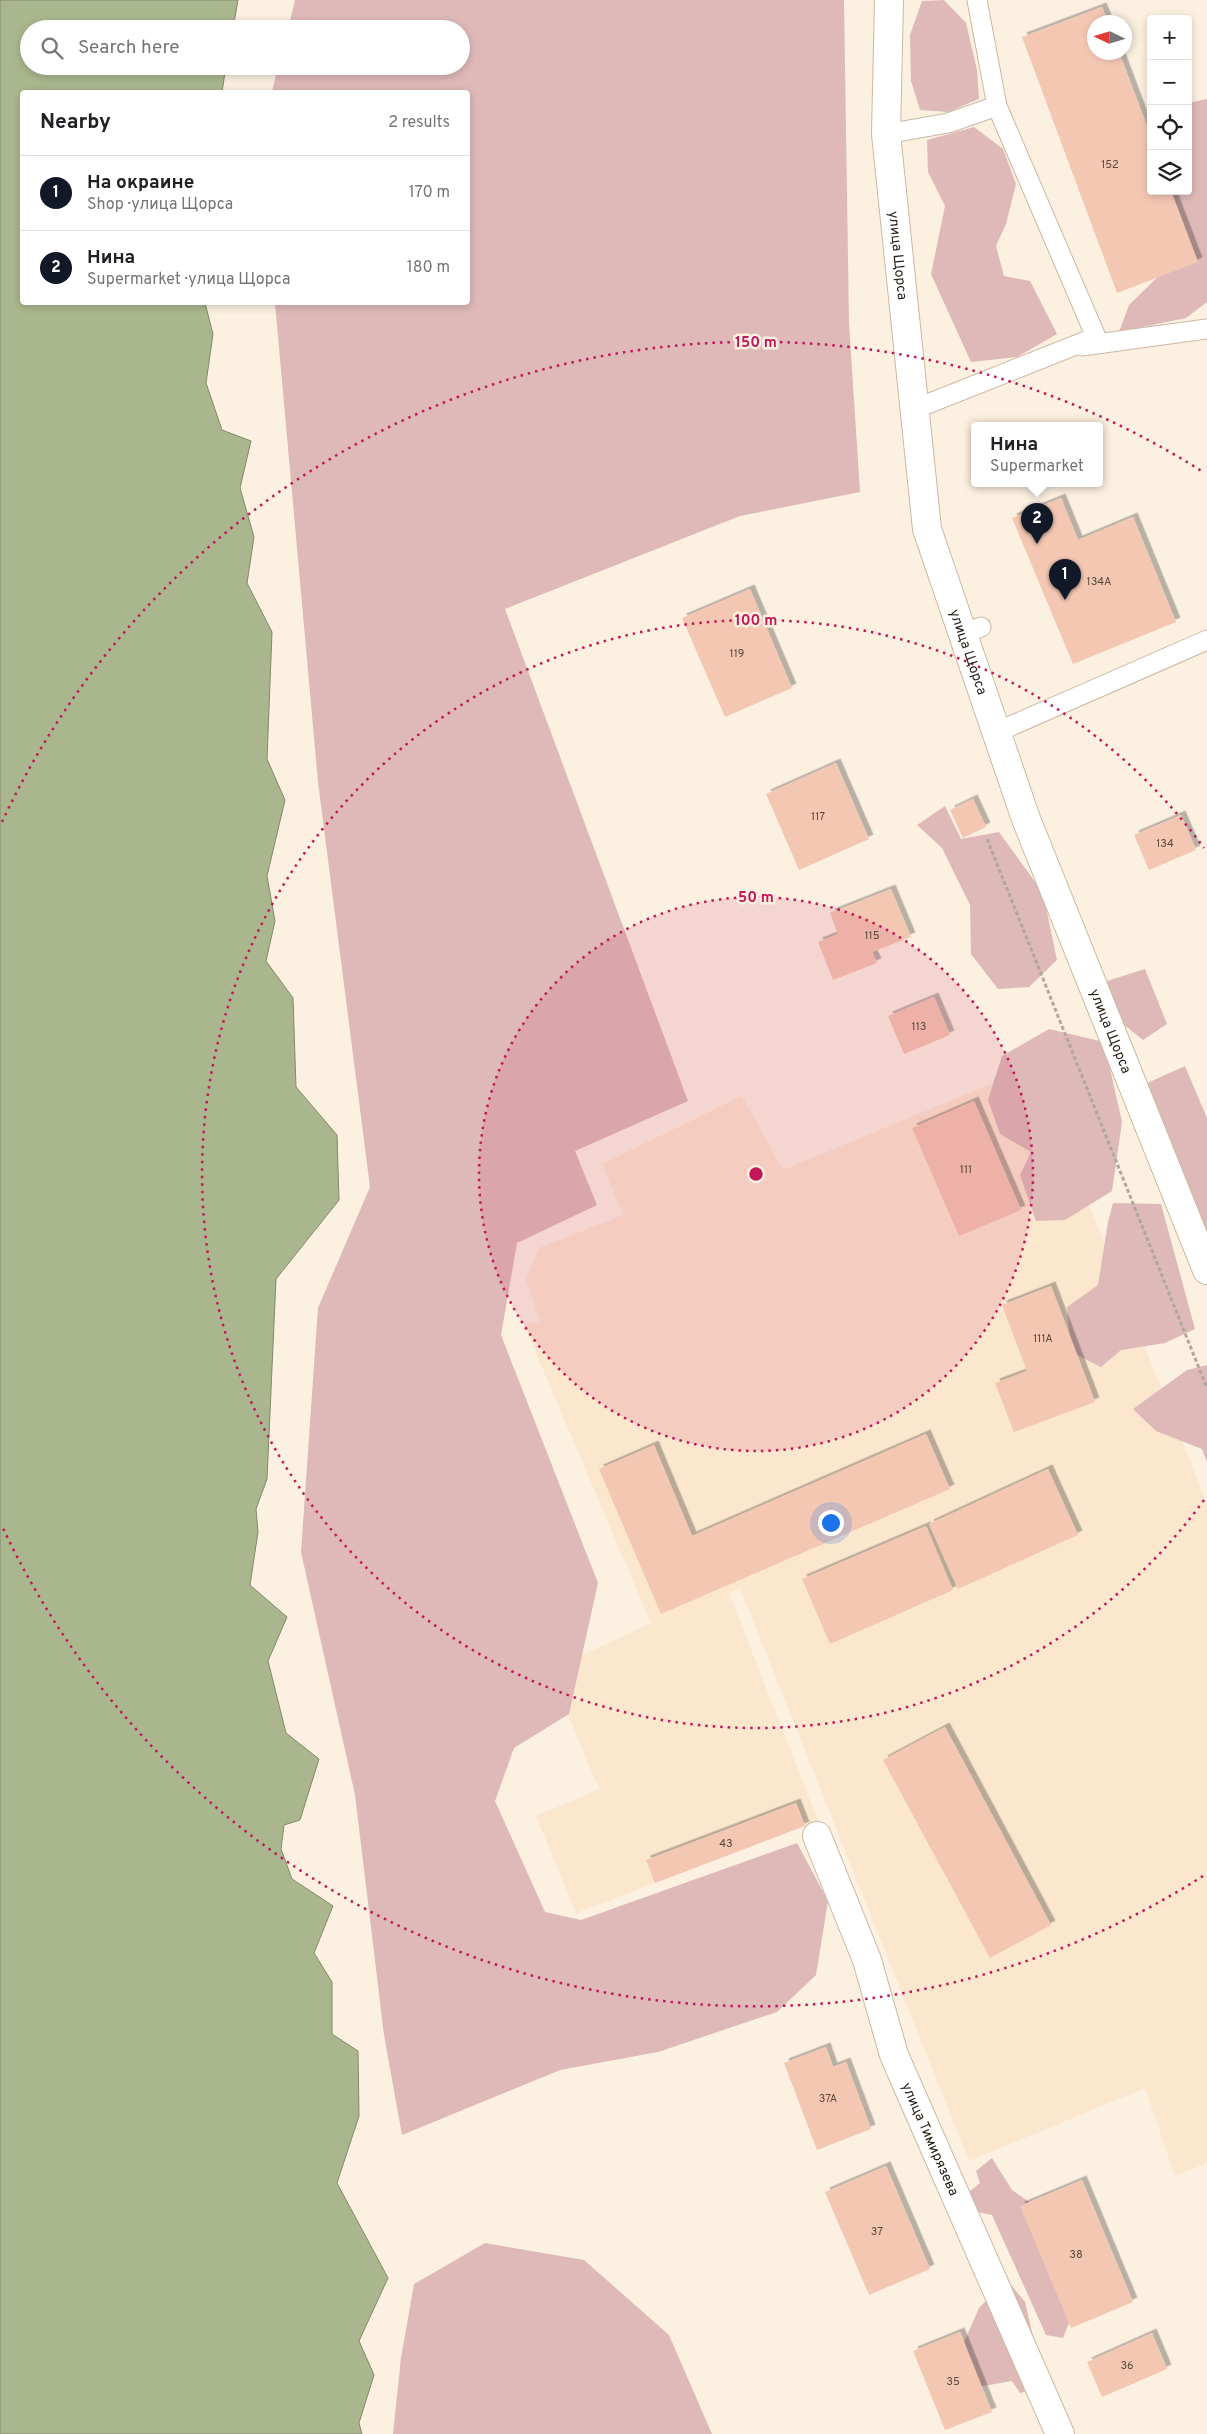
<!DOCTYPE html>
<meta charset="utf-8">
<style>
:root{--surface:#fff;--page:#f6f6f6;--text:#202124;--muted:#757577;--line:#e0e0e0;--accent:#111827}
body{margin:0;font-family:Overpass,sans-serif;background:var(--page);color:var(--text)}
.controls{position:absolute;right:15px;top:15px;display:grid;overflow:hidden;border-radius:5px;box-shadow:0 2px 8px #0003}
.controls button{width:45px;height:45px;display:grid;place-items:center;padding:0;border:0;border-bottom:1px solid var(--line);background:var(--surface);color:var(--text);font:25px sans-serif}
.compass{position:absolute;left:1087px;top:15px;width:45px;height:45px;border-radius:50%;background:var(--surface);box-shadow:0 2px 8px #0003;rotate:274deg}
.you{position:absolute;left:830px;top:1522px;width:18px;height:18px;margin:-12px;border:4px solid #fff;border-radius:50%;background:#1a73e8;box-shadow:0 0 0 8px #1a73e833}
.badge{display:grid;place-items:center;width:32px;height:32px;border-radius:50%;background:var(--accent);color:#fff;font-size:16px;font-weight:700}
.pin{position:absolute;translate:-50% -41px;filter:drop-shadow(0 1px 2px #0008)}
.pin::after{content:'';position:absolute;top:26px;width:18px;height:15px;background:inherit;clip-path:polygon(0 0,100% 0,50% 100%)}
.popup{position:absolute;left:971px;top:422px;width:132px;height:65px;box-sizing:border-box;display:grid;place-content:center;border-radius:5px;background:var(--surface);filter:drop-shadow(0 1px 4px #0005);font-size:16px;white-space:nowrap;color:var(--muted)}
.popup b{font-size:19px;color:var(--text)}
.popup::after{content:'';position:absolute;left:50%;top:100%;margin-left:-10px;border:10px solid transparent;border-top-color:var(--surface)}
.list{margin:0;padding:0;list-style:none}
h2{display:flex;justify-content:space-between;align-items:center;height:65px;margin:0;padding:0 20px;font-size:21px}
h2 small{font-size:16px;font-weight:400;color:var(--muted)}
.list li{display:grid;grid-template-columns:32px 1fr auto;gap:15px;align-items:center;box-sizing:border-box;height:75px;padding:0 20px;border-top:1px solid var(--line)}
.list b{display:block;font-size:19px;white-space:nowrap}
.list p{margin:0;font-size:16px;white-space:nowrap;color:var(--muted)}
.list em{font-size:16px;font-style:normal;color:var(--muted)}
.icon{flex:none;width:28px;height:28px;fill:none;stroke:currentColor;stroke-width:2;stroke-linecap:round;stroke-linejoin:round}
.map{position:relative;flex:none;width:1207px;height:2434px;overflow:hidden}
.search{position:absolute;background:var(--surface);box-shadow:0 2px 8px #0003;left:20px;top:20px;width:450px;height:55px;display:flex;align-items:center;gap:12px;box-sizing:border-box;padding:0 18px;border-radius:28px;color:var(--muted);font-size:19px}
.panel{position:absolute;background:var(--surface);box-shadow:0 2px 8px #0003;left:20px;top:90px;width:450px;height:215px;border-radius:5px}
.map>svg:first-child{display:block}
.built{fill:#fbe6ce}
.green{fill:#deb9b8}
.water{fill:#aab78e;stroke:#82896a}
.building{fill:#f4c7b3;filter:url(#shadow)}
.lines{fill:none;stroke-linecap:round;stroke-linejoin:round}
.service-casing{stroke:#ccb8a1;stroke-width:21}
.minor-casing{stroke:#ccb8a1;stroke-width:30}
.tertiary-casing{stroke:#ccb8a1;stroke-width:30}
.path{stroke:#b1a79a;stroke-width:3;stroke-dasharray:4 2.5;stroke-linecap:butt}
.service{stroke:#fff;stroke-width:19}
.minor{stroke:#fff;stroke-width:28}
.tertiary{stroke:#fff;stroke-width:28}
.ring{fill:none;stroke:#c2185b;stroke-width:2.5;stroke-dasharray:2.5 5}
.labels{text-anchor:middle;stroke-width:5;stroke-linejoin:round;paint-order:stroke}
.number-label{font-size:11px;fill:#59483c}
.street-label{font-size:14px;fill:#251e15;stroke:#fcf0e1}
.centre{fill:#c2185b;stroke:#fcf0e1;stroke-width:2.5}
.ring-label{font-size:15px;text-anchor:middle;font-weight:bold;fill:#c2185b;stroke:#fcf0e1;stroke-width:5;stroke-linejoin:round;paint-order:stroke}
</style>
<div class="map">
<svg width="1207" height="2434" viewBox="0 0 1207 2434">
<defs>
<filter id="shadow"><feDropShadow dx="4.5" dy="-4.5" stdDeviation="0" flood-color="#0004"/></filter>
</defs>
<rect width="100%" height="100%" fill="#fcf0e1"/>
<path class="built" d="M1034 1066 1207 1504V2163L1175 2176 1145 2088 969 2161 740 1588 729 1593 818 1821 576 1913 536 1816 599 1789 549 1671 651 1623 524 1325 540 1321 526 1280 539 1248 623 1215 602 1164 742 1096 783 1170Z"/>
<path class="green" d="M295 0H844L849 323 860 492 740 516 505 609 688 1101 575 1151 597 1205 517 1243 501 1335 598 1583 569 1714 514 1748 495 1801 545 1912 581 1920 797 1843 828 1901 816 1975 777 2012 658 2052 560 2070 402 2135 384 2035 355 1795 301 1552 318 1308 370 1187 318 782 275 303 468 302V92H272L278 66H461V29H288Z
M944 0 966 23 977 70 979 99 948 112 920 110 911 81 910 35 922 1Z
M1207 99V302L1186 318 1119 332 1129 305 1178 257 1151 191H1188V103Z
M974 127 1003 149 1016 184 1006 224 996 246 1004 276 1030 281 1057 334 1017 357 971 362 931 274 945 206 928 172 927 140Z
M945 806 961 839 999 832 1043 893 1057 960 1029 987 998 989 971 954 970 905 942 848 917 825Z
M1145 969 1167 1024 1143 1040 1116 1018 1107 981Z
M1049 1029 1104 1042 1122 1122 1112 1191 1065 1220 1036 1221 1020 1175 1031 1152 1000 1134 988 1100 1002 1056Z
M1185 1066 1207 1118V1246L1134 1089Z
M1113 1203 1161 1204 1195 1329 1165 1343 1121 1350 1101 1367 1071 1352 1067 1307 1098 1285 1108 1222Z
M1207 1365V1462L1202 1449 1156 1431 1133 1409 1187 1370Z
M992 2158 1012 2190 1042 2211 1069 2323 1063 2338 1046 2335 992 2215 977 2212 968 2193 980 2183 976 2171Z
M485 2243 584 2260 669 2335 712 2434H393L401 2358 414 2284Z
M1007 2280 1025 2302 1035 2345 1053 2384 1020 2393 1012 2381 978 2387 957 2358 979 2308Z"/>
<path class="water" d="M0 0H238L233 29H29V66H226L222 92H22V302L205 303 213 334 206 383 222 430 251 441 240 488 254 537 247 583 272 632 267 759 285 800 267 876 275 921 266 961 293 998 296 1087 337 1135 339 1200 276 1279 267 1479 256 1509 258 1532 250 1585 287 1617 268 1661 286 1733 319 1759 300 1820 284 1825 281 1849 292 1879 333 1906 314 1953 332 1982V2034L358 2051 359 2116 337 2183 388 2278 359 2341 374 2375 359 2423 362 2434H0Z"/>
<path class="building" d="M1102 7 1108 22H1094V52H1119L1151 137V191H1171L1198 262 1117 293 1022 37Z
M1061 498 1078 540 1133 517 1176 622 1073 664 1012 518Z
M750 589 792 688 725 717 682 618Z
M836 763 869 839 799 870 766 794Z
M973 799 986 827 963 838 950 810Z
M1181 815 1196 850 1149 870 1134 835Z
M891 889 911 937 872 952 877 963 833 980 818 942 838 934 830 913Z
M934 997 950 1035 904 1054 888 1016Z
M974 1101 1021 1210 959 1236 912 1128Z
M1051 1286 1095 1402 1014 1432 995 1383 1027 1371 1002 1305Z
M926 1434 950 1489 661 1614 599 1469 654 1445 692 1536Z
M1048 1469 1078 1535 958 1589 929 1524Z
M926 1526 953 1590 830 1644 802 1579Z
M945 1727 1051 1925 990 1958 883 1760Z
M796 1803 805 1826 655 1883 646 1860Z
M826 2047 833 2067 846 2062 871 2129 817 2150 784 2063Z
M886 2166 930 2269 869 2295 825 2192Z
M1082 2180 1133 2302 1071 2328 1020 2206Z
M960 2332 992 2412 945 2430 913 2351Z
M1152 2333 1167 2369 1102 2397 1087 2362Z"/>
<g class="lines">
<g class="service-casing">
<path id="service" d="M977 0 997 106
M886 134 948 123 997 106 1096 337 915 409
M1082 346 1207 329
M964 634 981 627
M997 732 1207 640"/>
</g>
<g class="minor-casing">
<g id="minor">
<path id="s1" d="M817 1836 867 1960 894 2055 1060 2434"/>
</g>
</g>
<g class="tertiary-casing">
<g id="tertiary">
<path id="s2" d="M889 0 886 134 927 529 1026 819 1207 1270"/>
</g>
</g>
<path class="path" d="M987 839 1207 1388"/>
<use href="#service" class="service"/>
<use href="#minor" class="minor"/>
<use href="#tertiary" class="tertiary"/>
</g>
<circle cx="756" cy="1174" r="277" fill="#c2185b" fill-opacity=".12"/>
<g class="ring">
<circle cx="756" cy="1174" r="277"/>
<path d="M1204 1500A554 554 0 1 1 1204 848"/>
<path d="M1203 1876A832 832 0 0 1 2 1526M2 822A832 832 0 0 1 1203 472"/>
</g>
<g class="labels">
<g class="number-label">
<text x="1110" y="168">152</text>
<text x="1099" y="585">134А</text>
<text x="737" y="657">119</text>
<text x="818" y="820">117</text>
<text x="1165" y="847">134</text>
<text x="872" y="939">115</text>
<text x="919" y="1030">113</text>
<text x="966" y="1173">111</text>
<text x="1043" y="1342">111А</text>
<text x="726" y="1847">43</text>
<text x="828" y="2102">37А</text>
<text x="877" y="2235">37</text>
<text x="1076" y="2258">38</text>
<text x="1127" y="2369">36</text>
<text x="953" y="2385">35</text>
</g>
<g class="street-label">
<text dy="5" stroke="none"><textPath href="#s2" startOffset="256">улица Щорса</textPath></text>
<text dy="5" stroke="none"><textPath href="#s2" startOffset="661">улица Щорса</textPath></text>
<text dy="5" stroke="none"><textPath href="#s2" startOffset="1066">улица Щорса</textPath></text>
<text dy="5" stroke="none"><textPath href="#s1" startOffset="324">улица Тимирязева</textPath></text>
</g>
</g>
<circle cx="756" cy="1174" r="8" class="centre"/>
<g class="ring-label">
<text x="756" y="347">150 m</text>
<text x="756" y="625">100 m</text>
<text x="756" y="902">50 m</text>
</g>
</svg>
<div class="controls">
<button>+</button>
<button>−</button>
<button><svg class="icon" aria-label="locate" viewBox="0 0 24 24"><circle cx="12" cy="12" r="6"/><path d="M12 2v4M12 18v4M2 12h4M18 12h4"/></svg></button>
<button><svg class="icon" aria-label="layers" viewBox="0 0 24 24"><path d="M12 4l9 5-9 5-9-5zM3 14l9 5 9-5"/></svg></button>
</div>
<svg class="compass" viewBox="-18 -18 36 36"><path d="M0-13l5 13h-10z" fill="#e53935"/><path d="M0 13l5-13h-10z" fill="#757577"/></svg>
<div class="you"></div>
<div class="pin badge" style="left:1065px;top:600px">1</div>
<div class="pin badge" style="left:1037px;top:544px">2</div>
<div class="popup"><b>Нина</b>Supermarket</div>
<div class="search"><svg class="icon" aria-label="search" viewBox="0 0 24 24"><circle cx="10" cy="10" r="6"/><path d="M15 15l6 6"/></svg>Search here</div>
<section class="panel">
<h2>Nearby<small>2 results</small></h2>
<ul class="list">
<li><span class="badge">1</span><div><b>На окраине</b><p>Shop · улица Щорса</p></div><em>170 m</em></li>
<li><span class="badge">2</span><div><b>Нина</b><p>Supermarket · улица Щорса</p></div><em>180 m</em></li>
</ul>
</section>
</div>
